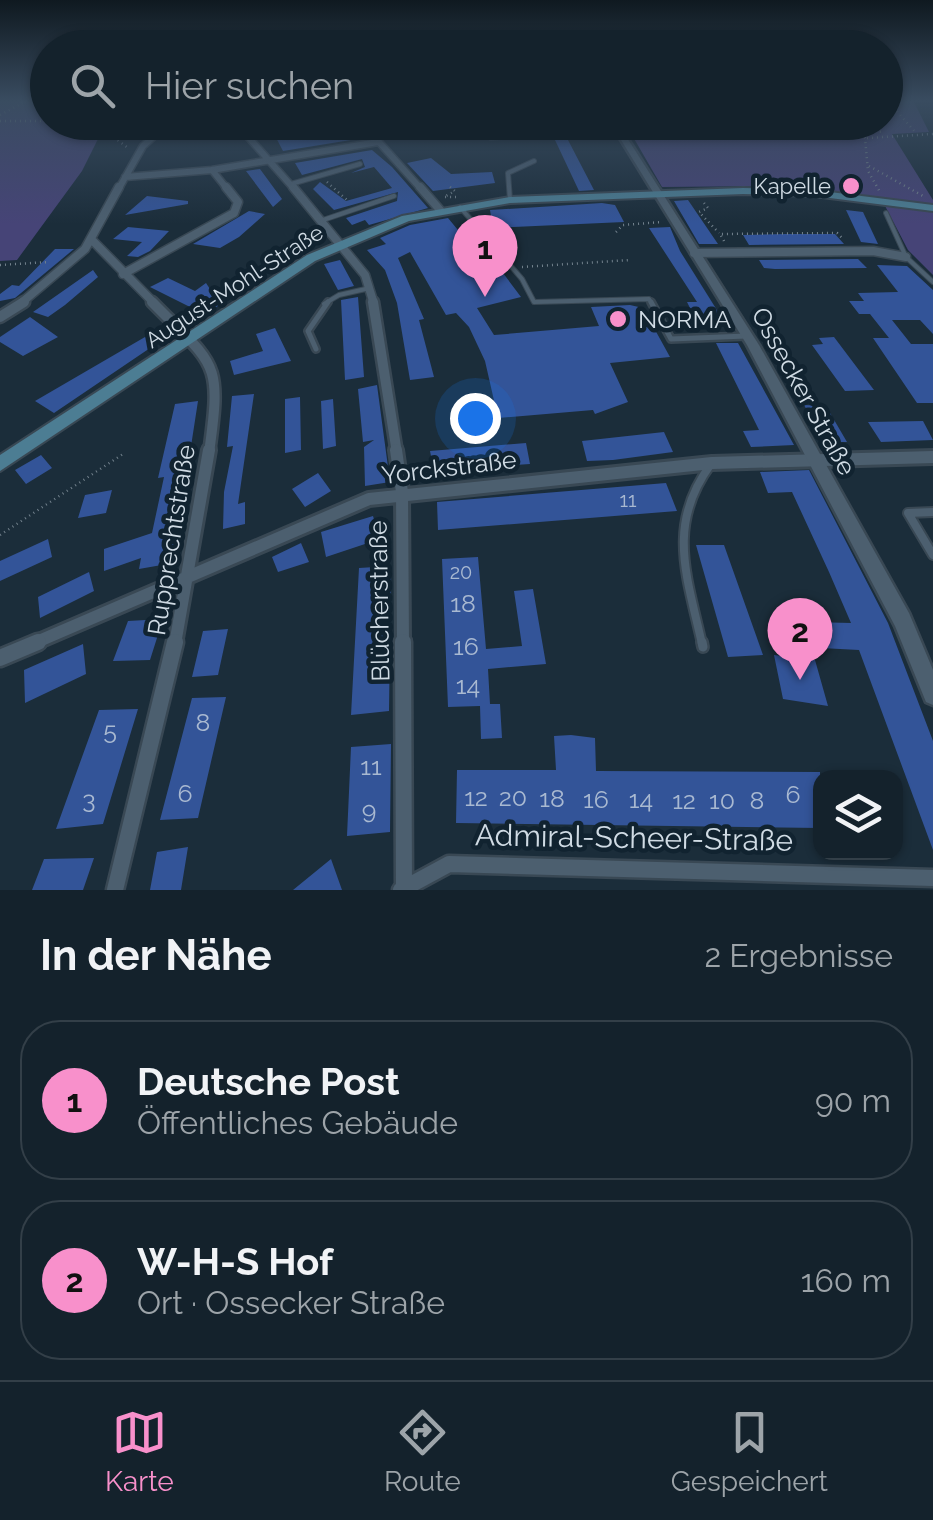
<!DOCTYPE html>
<html lang="de">
<meta charset="utf-8">
<style>
:root{--surface:#14222c;--page:#212f38;--text:#f1f3f6;--muted:#9da4a9;--line:#333f48;--accent:#f890cb}
body{margin:0;font-family:Raleway,sans-serif;background:var(--page);color:var(--text)}
.controls{position:absolute;right:30px;bottom:30px;display:grid;overflow:hidden;border-radius:20px;box-shadow:0 2px 8px #0004}
.controls button{width:90px;height:90px;display:grid;place-items:center;padding:0;border:0;border-bottom:2px solid var(--line);background:var(--surface);color:var(--text);font:50px sans-serif}
.you{position:absolute;left:475px;top:418px;width:35px;height:35px;margin:-25px;border:8px solid #fff;border-radius:50%;background:#1a73e8;box-shadow:0 0 0 15px #1a73e833}
.badge{display:grid;place-items:center;width:65px;height:65px;border-radius:50%;background:var(--accent);color:#111;font-size:32px;font-weight:700}
.pin{position:absolute;translate:-50% -82px;filter:drop-shadow(0 2px 5px #0008)}
.pin::after{content:'';position:absolute;top:52px;width:35px;height:30px;background:inherit;clip-path:polygon(0 0,100% 0,50% 100%)}
.list{margin:0;padding:0;list-style:none}
h2{display:flex;justify-content:space-between;align-items:center;height:130px;margin:0;padding:0 40px;font-size:42px}
h2 small{font-size:32px;font-weight:400;color:var(--muted)}
.list li{display:grid;grid-template-columns:65px 1fr auto;gap:30px;align-items:center;box-sizing:border-box;height:160px;margin:0 20px 20px;padding:0 20px;border:2px solid var(--line);border-radius:40px}
.list b{display:block;font-size:38px;white-space:nowrap}
.list p{margin:0;font-size:32px;white-space:nowrap;color:var(--muted)}
.list em{font-size:32px;font-style:normal;color:var(--muted)}
.icon{flex:none;width:55px;height:55px;fill:none;stroke:currentColor;stroke-width:2;stroke-linecap:round;stroke-linejoin:round}
.map{position:relative;flex:none;width:933px;height:890px;overflow:hidden}
.search{position:absolute;background:var(--surface);box-shadow:0 2px 8px #0004;left:30px;right:30px;top:30px;height:110px;display:flex;align-items:center;gap:25px;box-sizing:border-box;padding:0 35px;border-radius:55px;color:var(--muted);font-size:38px}
.sheet{height:490px;background:var(--surface)}
nav{display:flex;justify-content:space-around;align-items:center;box-sizing:border-box;height:140px;border-top:2px solid var(--line);background:var(--surface);font-size:28px;color:var(--muted)}
nav a{display:grid;justify-items:center;gap:5px}
nav .on{color:var(--accent)}
.map>svg:first-child{display:block}
.green{fill:#464477}
.building{fill:#335498}
.lines{fill:none;stroke-linecap:round;stroke-linejoin:round}
.service-far3-casing{stroke:#394854;stroke-width:6}
.service-far2-casing{stroke:#394854;stroke-width:10}
.service-far1-casing{stroke:#394854;stroke-width:12}
.service-casing{stroke:#394854;stroke-width:14}
.pedestrian-casing{stroke:#394854;stroke-width:8}
.minor-far4-casing{stroke:#394854;stroke-width:9}
.minor-far3-casing{stroke:#394854;stroke-width:11}
.minor-far2-casing{stroke:#394854;stroke-width:15}
.minor-far1-casing{stroke:#394854;stroke-width:18}
.minor-casing{stroke:#394854;stroke-width:21}
.tertiary-casing{stroke:#394854;stroke-width:5}
.secondary-casing{stroke:#394854;stroke-width:4}
.path{stroke:#74838e;stroke-width:2.5;stroke-dasharray:1 4;stroke-linecap:butt}
.service-far3{stroke:#4c5f6f;stroke-width:4}
.service-far2{stroke:#4c5f6f;stroke-width:5}
.service-far1{stroke:#4c5f6f;stroke-width:8}
.service{stroke:#4c5f6f;stroke-width:9}
.pedestrian{stroke:#4c5f6f;stroke-width:5}
.minor-far4{stroke:#4c5f6f;stroke-width:6}
.minor-far3{stroke:#4c5f6f;stroke-width:8}
.minor-far2{stroke:#4c5f6f;stroke-width:10}
.minor-far1{stroke:#4c5f6f;stroke-width:12}
.minor{stroke:#4c5f6f;stroke-width:16}
.tertiary{fill:#4c5f6f;fill-rule:evenodd}
.secondary{fill:#4c7d93;fill-rule:evenodd}
.poi-dot{fill:#f890cb;stroke:#112330;stroke-width:4}
.labels{text-anchor:middle;stroke-width:9;stroke-linejoin:round;paint-order:stroke}
.number-label{font-size:20px;fill:#a9b9d1}
.far-poi-label{font-size:22px;fill:#d0dbe4;stroke:#112330;text-anchor:end}
.far-street-label{font-size:22px;fill:#d0dbe4;stroke:#112330}
.poi-label{font-size:25px;fill:#d0dbe4;stroke:#112330;text-anchor:start}
.street-label{font-size:25px;fill:#d0dbe4;stroke:#112330}
.near-number-label{font-size:25px;fill:#a9b9d1}
.near-street-label{font-size:30px;fill:#d0dbe4;stroke:#112330}
</style>
<div class="map">
<svg width="933" height="890" viewBox="0 0 933 890">
<rect width="100%" height="100%" fill="#1b2d3a"/>
<path class="green" d="M0 100H47L48 122 106 123 82 171 17 260 0 261Z
M886 100H913L929 132 892 134 933 200V275L908 250 883 202 771 186 662 187 625 123 886 122Z"/>
<path class="building" d="M326 122 311 125 309 133 347 131 352 137 363 138 283 151 272 130Z
M555 140H568L594 190 579 191Z
M372 150 392 167 428 208 369 225 365 220 352 225 346 218 397 201 398 192 334 210 313 189 320 182 346 201 392 188 374 167 351 173 365 167 362 159 302 175 295 163Z
M431 158 451 174 492 172 495 183 433 191 407 163Z
M260 169 282 199 273 207 246 171Z
M147 196 188 201V204L125 215Z
M688 200 718 244H699L674 201Z
M602 203 615 205 624 222 493 228 490 210Z
M846 210 863 212 878 244 861 242Z
M249 211 265 214 239 237 220 248 193 244Z
M448 218 482 259 491 257 521 297 477 308 494 335 599 326 591 307 630 305 643 308 670 357 610 363 628 402 595 414 593 410 498 418 485 361 469 327 456 313 446 315 410 252 398 258 424 319 419 320 434 377 410 380 397 303 385 270 367 250 386 244 380 238 410 225Z
M128 227 169 231 150 251 138 257 127 256 142 242 113 239Z
M670 227 680 251 720 315 694 316 687 302H697L649 228Z
M786 234H835L844 244 749 245 743 235Z
M55 249H74L15 298 0 301V294L12 285 19 286Z
M858 259 867 268 775 269 764 268 759 260Z
M340 260 354 286 338 290 324 264Z
M877 265 907 266 933 290V334L920 320H892L911 344H933V403H917L873 338H889L870 314H859L849 301H864L858 293 898 292Z
M93 270 98 277 65 305 48 317 33 312Z
M241 276 246 287 200 318 188 311 192 308 150 287 168 278 195 291 206 283 214 295Z
M358 297 364 377 345 380 341 300Z
M30 317 58 337 23 356 0 342V337Z
M275 328 291 361 234 375 230 361 263 351 256 334Z
M145 337 156 344 54 413 35 401Z
M834 337 874 390 845 391 812 345 823 344 819 338Z
M716 343H738L794 445 751 447 743 431 759 430Z
M377 385 390 482 365 486 364 447 374 440 363 442 358 389Z
M254 394 238 504 245 502V524L223 529 224 492 233 446 227 447 232 396Z
M300 397 301 450 285 453V399Z
M333 399 336 446 323 449 321 401Z
M198 401 173 563 139 569 141 558 104 571V549L152 533 164 477 158 478 175 404Z
M804 405 826 406 847 442H825Z
M923 421 933 440 881 442 868 422Z
M664 432 673 452 613 460 587 461 582 441Z
M526 443 530 464 434 471 430 451Z
M41 455 52 468 26 484 15 470Z
M809 470 888 623 933 741V850L859 650 821 648 811 622 851 623 829 572 792 492 768 493 760 472Z
M318 473 331 491 305 507 292 489Z
M666 483 677 511 438 530 437 502Z
M112 490 106 513 78 518 85 495Z
M373 516 380 539 326 557 321 532Z
M48 539 52 557 0 581V561Z
M301 543 309 562 278 572 272 557Z
M696 545H724L763 655 728 657Z
M478 557 486 649 522 646 514 591 533 589 546 664 488 669 490 704H500L502 738 481 739 480 706 448 707 442 559Z
M391 566 389 711 351 715 359 568Z
M89 572 94 591 40 618 38 597Z
M163 619 150 660 113 661 128 621Z
M228 629 218 675 192 677 203 631Z
M83 644 86 674 25 703 24 670Z
M774 655 815 660 828 706 783 699Z
M226 697 198 818 160 820 192 698Z
M138 709 103 824 56 829 99 710Z
M571 735 595 738 596 771 820 772V828L456 823 457 770H556L554 736Z
M391 744 390 832 347 836 351 747Z
M188 847 181 890H150L157 852Z
M94 858 83 890H32L44 859Z
M331 859 342 890H293Z"/>
<g class="lines">
<g class="service-far3-casing">
<path id="service-far3" d="M314 130 361 123
M291 184 360 164
M510 200 508 173 534 161
M460 207 522 279 534 302 649 299 652 304
M886 213 906 257 933 282
M323 220 394 196
M324 304 339 295 370 288"/>
</g>
<g class="service-far2-casing">
<path id="service-far2" d="M651 302 671 339 746 336
M316 349 308 331 328 302"/>
</g>
<g class="service-far1-casing">
<path id="service-far1" d="M933 512 908 513 933 555
M702 644C687 576 666 525 711 464"/>
</g>
<g class="service-casing">
<path id="service" d="M702 642 703 647"/>
</g>
<g class="pedestrian-casing">
<path id="pedestrian" d="M140 129 152 122"/>
</g>
<g class="minor-far4-casing">
<path id="minor-far4" d="M235 122 295 190
M361 122 422 190
M483 122 490 136 617 131
M212 170 228 190
M125 177 212 170 378 142
M118 190 143 146 170 122"/>
</g>
<g class="minor-far3-casing">
<path id="minor-far3" d="M293 187 365 275 374 304
M420 187 440 210
M92 240 155 304
M694 253 873 251 906 257
M123 274 234 213 238 202 226 187
M20 304 85 249 119 187"/>
</g>
<g class="minor-far2-casing">
<path id="minor-far2" d="M152 302C216 367 222 359 209 453
M373 302 397 453
M0 317 24 302"/>
</g>
<g class="minor-far1-casing">
<path id="minor-far1" d="M396 450 402 492 403 644
M32 644 369 499 712 463 933 457
M175 644 209 450"/>
</g>
<g class="minor-casing">
<path id="minor" d="M403 642 404 890
M0 658 38 642
M115 890 175 642
M401 890 449 864 933 878"/>
</g>
<g class="tertiary-casing">
<path id="tertiary" d="M610 122H617L759 345 909 613 933 670V705L926 702 895 626 747 345Z"/>
</g>
<g class="secondary-casing">
<path id="secondary" d="M743 188 814 190 933 205V211L814 196 743 194 510 203 409 221 315 261 0 471V455L307 255 402 216 510 197Z"/>
</g>
<path class="path" d="M887 100 916 133
M0 115 28 100
M0 121H48
M111 122 115 138 128 148
M833 122 865 138 868 171 880 192
M855 129 882 132
M266 138 303 132
M867 138 933 134
M869 166 923 196
M327 182 347 200
M450 187 455 191 444 197H456
M704 203 708 208 699 212 719 233
M616 232 623 225 662 222
M724 241 720 234 837 233 842 238
M0 265 48 262
M522 267 630 260
M0 535 123 454"/>
<use href="#service-far3" class="service-far3"/>
<use href="#service-far2" class="service-far2"/>
<use href="#service-far1" class="service-far1"/>
<use href="#service" class="service"/>
<use href="#pedestrian" class="pedestrian"/>
<use href="#minor-far4" class="minor-far4"/>
<use href="#minor-far3" class="minor-far3"/>
<use href="#minor-far2" class="minor-far2"/>
<use href="#minor-far1" class="minor-far1"/>
<use href="#minor" class="minor"/>
<use href="#tertiary" class="tertiary"/>
<use href="#secondary" class="secondary"/>
</g>
<linearGradient id="sky" x2="0" y2="1"><stop stop-color="#0f1920"/><stop offset="0.45" stop-color="#394c60"/><stop offset="1" stop-color="#394c60" stop-opacity="0"/></linearGradient>
<rect width="933" height="224" fill="url(#sky)"/>
<g class="poi-dot">
<circle cx="851" cy="186" r="10"/>
<circle cx="618" cy="319" r="10"/>
</g>
<g class="labels">
<g class="number-label">
<text x="628" y="507">11</text>
<text x="461" y="579">20</text>
</g>
<g class="far-poi-label">
<text x="831" y="194">Kapelle</text>
</g>
<g class="far-street-label">
<text transform="translate(234 286) rotate(-33)" y="8">August-Mohl-Straße</text>
</g>
<g class="poi-label">
<text x="638" y="328">NORMA</text>
</g>
<g class="street-label">
<text transform="translate(804 391) rotate(61)" y="9">Ossecker Straße</text>
<text transform="translate(449 467) rotate(-7)" y="9">Yorckstraße</text>
<text transform="translate(171 540) rotate(-81)" y="9">Rupprechtstraße</text>
<text transform="translate(379 601) rotate(-91)" y="9">Blücherstraße</text>
</g>
<g class="near-number-label">
<text x="463" y="612">18</text>
<text x="466" y="655">16</text>
<text x="468" y="694">14</text>
<text x="203" y="731">8</text>
<text x="110" y="739">5</text>
<text x="371" y="775">11</text>
<text x="185" y="802">6</text>
<text x="793" y="803">6</text>
<text x="476" y="806">12</text>
<text x="513" y="806">20</text>
<text x="552" y="807">18</text>
<text x="89" y="808">3</text>
<text x="596" y="808">16</text>
<text x="641" y="808">14</text>
<text x="684" y="809">12</text>
<text x="722" y="809">10</text>
<text x="757" y="809">8</text>
<text x="369" y="819">9</text>
</g>
<g class="near-street-label">
<text transform="translate(634 838) rotate(1)" y="10">Admiral-Scheer-Straße</text>
</g>
</g>
</svg>
<div class="controls">
<button><svg class="icon" aria-label="layers" viewBox="0 0 24 24"><path d="M12 4l9 5-9 5-9-5zM3 14l9 5 9-5"/></svg></button>
</div>
<div class="you"></div>
<div class="pin badge" style="left:485px;top:297px">1</div>
<div class="pin badge" style="left:800px;top:680px">2</div>
<div class="search"><svg class="icon" aria-label="search" viewBox="0 0 24 24"><circle cx="10" cy="10" r="6"/><path d="M15 15l6 6"/></svg>Hier suchen</div>
</div>
<section class="sheet">
<h2>In der Nähe<small>2 Ergebnisse</small></h2>
<ul class="list">
<li><span class="badge">1</span><div><b>Deutsche Post</b><p>Öffentliches Gebäude</p></div><em>90 m</em></li>
<li><span class="badge">2</span><div><b>W-H-S Hof</b><p>Ort · Ossecker Straße</p></div><em>160 m</em></li>
</ul>
</section>
<nav>
<a class="on"><svg class="icon" aria-label="map" viewBox="0 0 24 24"><path d="M3 6l6-2 6 2 6-2v14l-6 2-6-2-6 2zM9 4v14M15 6v14"/></svg>Karte</a>
<a><svg class="icon" aria-label="directions" viewBox="0 0 24 24"><path d="M12 3l9 9-9 9-9-9zM9 14v-3h6M13 9l2 2-2 2"/></svg>Route</a>
<a><svg class="icon" aria-label="saved" viewBox="0 0 24 24"><path d="M7 4h10v16l-5-4-5 4z"/></svg>Gespeichert</a>
</nav>
